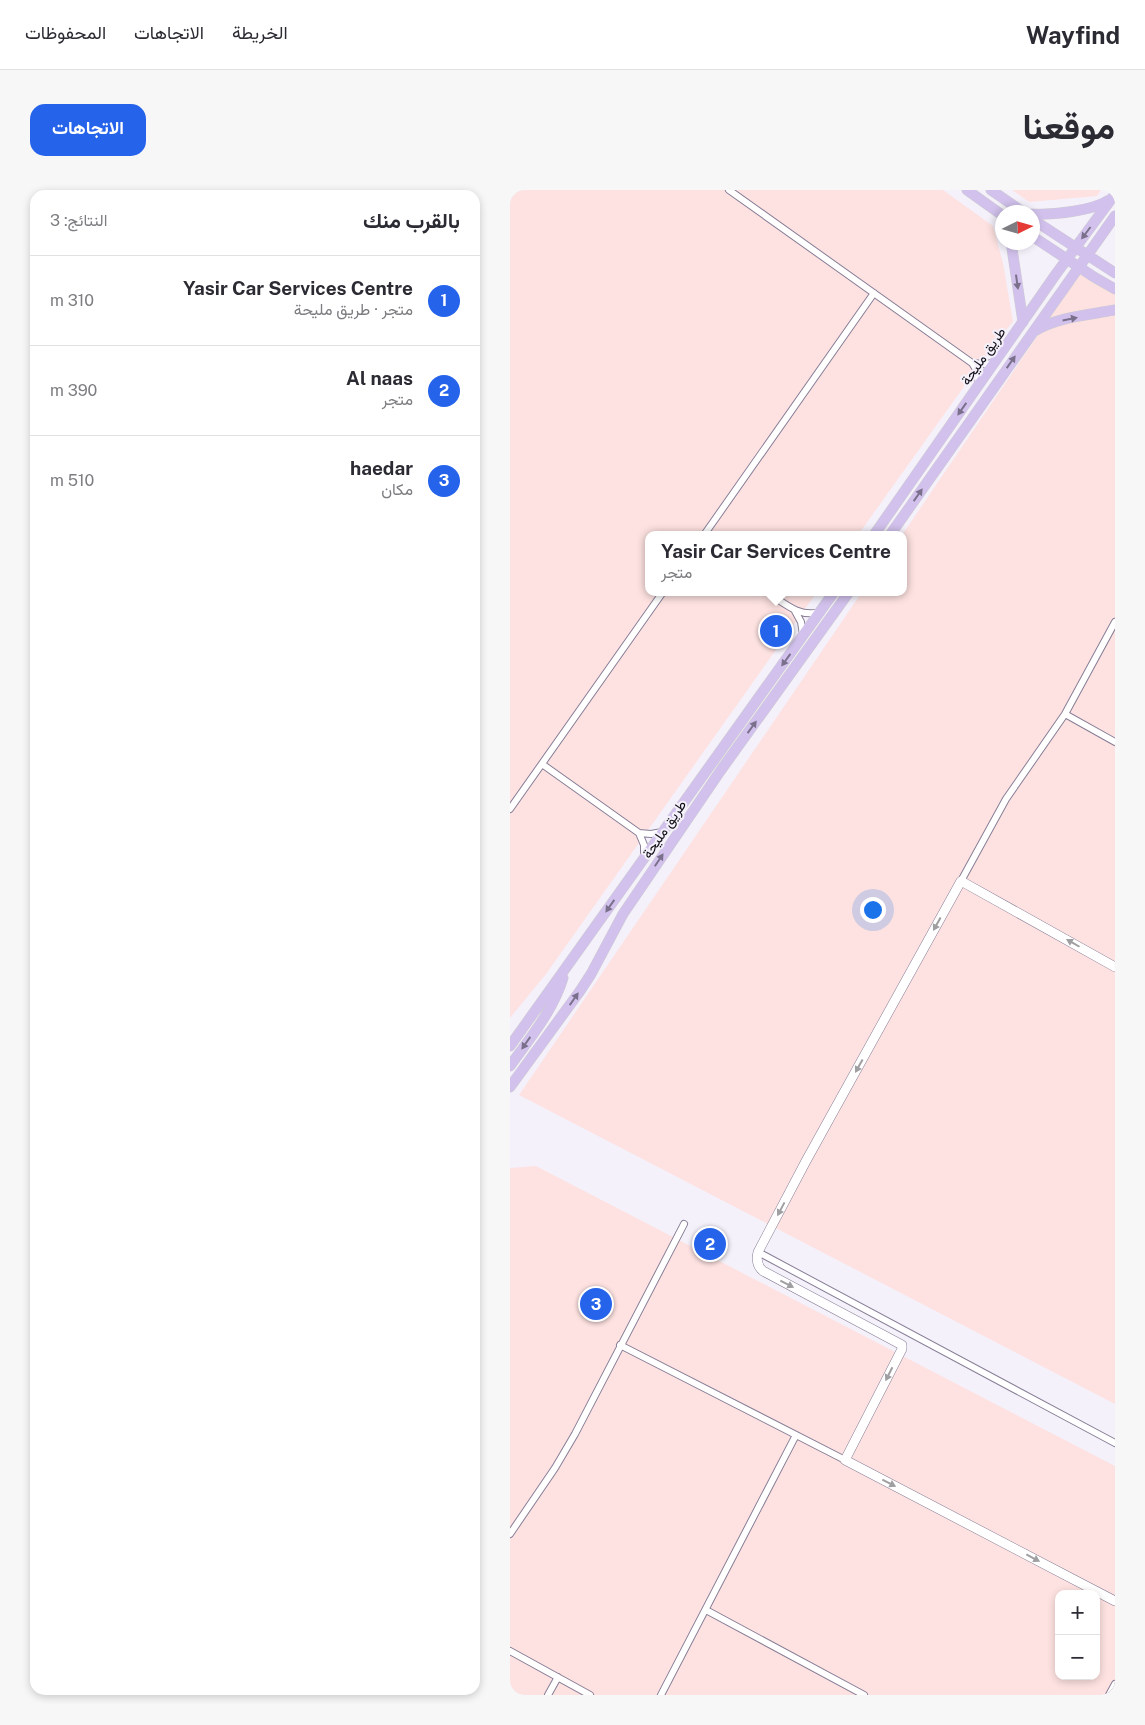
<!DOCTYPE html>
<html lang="ar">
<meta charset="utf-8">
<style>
:root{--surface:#fff;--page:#f7f7f7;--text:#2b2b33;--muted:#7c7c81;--line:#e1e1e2;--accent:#2563eb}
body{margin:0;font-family:"Public Sans",Vazirmatn,sans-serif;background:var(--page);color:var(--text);direction:rtl}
.controls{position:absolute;right:15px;bottom:15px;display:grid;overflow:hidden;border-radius:10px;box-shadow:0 2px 8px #0003}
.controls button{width:45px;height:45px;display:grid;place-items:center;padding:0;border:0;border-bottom:1px solid var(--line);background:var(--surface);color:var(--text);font:25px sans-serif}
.compass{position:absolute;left:485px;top:15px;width:45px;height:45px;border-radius:50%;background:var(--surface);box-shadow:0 2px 8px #0003;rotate:85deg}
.you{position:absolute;left:362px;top:719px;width:18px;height:18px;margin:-12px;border:4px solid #fff;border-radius:50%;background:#1a73e8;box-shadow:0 0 0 8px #1a73e833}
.badge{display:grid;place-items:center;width:32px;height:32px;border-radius:50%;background:var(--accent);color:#fff;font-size:16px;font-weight:700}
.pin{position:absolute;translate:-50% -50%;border:2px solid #fff;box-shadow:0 1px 5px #0006}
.popup{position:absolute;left:135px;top:341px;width:262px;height:65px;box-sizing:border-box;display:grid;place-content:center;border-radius:10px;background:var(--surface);filter:drop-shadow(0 1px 4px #0005);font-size:16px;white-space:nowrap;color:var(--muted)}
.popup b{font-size:19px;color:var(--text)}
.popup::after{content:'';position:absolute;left:50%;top:100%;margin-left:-10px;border:10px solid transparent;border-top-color:var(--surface)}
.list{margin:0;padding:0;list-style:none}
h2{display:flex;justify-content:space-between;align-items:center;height:65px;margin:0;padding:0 20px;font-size:21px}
h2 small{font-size:16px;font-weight:400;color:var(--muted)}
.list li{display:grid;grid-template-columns:32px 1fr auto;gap:15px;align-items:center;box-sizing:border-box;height:90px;padding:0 20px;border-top:1px solid var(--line)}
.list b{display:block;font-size:19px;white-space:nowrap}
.list p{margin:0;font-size:16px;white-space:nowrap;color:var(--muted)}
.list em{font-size:16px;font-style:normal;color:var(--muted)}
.map{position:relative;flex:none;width:605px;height:1505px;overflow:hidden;direction:ltr;border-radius:15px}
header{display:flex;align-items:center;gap:30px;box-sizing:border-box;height:70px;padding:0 25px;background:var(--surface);border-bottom:1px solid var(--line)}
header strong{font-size:24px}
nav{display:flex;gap:28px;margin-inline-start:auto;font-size:18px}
.intro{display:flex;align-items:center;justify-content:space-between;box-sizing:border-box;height:120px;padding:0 30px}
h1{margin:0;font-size:35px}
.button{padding:12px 22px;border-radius:15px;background:var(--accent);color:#fff;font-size:18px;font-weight:700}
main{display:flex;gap:30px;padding:0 30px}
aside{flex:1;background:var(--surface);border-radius:15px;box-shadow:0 2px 8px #0003}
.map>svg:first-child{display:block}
.industrial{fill:#fde2e1;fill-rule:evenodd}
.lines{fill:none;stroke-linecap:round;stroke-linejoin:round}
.minor-casing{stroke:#887e96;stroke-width:8}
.secondary-casing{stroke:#887e96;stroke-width:10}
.primary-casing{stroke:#cfced0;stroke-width:11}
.minor{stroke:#fff;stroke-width:6}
.secondary{stroke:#fff;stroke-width:9}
.primary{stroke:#d1c1ec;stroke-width:10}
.oneway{fill:#7a708b}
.oneway2{fill:#9f9ea1}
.labels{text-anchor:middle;stroke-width:4;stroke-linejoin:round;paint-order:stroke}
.street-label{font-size:14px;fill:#0f0c14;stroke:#f5f1fb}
</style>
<header>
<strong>Wayfind</strong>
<nav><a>الخريطة</a><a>الاتجاهات</a><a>المحفوظات</a></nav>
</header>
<div class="intro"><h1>موقعنا</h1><a class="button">الاتجاهات</a></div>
<main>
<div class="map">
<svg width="605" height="1505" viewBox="0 0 605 1505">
<rect width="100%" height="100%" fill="#f5f1fb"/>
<path class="industrial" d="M0 0H433L483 36 493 73 503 132 488 149 348 345H138V402H307L36 784 0 828Z
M502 0H591L587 6 519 12Z
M571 82 605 101V1214L9 905 352 402H394V345H392Z
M26 976 605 1276V1505H0V978ZM549 1404H586V1486H549Z"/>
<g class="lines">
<g class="minor-casing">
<path id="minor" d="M219 0 462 173 474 174 484 173
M462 173 467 181 469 195
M194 345 364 103
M257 402C274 413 289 428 310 422
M285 421 291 432 293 445
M555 524 605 552
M32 574 129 643 141 644 152 642
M0 619 153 402
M129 643 134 655V666
M451 691 496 609 555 524 605 432
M248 1062 605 1253
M110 1155 335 1270
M0 1344 45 1278 65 1244 174 1034
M196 1420 354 1505
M0 1461 80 1505
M38 1505 48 1487
M151 1505 286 1245
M599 1505 605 1494"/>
</g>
<g class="secondary-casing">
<path id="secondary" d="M605 777 451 691 296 971 248 1062C246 1070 247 1076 253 1081L392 1155V1159L335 1270 605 1411"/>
</g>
<g class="primary-casing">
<path id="primary" d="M457 0 492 25
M481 0 513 22
M522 24C543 25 582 21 599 10
M522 29 605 83
M522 46 584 87 605 99
M501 52 513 132
M523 142C546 127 579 125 605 120
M364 345 546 84 605 4
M380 345 605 26
M0 856 324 402
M0 876C20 848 43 821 53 788
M0 897 70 801 81 784 113 724 211 580 339 402"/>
</g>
<use href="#minor" class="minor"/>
<use href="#secondary" class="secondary"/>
<use href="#primary" class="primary"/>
</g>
<defs><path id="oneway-solid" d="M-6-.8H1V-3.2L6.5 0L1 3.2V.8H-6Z" transform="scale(1.25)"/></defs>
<g class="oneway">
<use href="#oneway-solid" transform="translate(576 43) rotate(127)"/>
<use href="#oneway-solid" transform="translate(507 92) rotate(82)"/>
<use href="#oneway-solid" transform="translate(560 129) rotate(-11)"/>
<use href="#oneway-solid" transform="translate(501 172) rotate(-55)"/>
<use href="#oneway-solid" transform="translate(452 219) rotate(125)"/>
<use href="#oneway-solid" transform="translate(408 305) rotate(-55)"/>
<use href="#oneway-solid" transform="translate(276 470) rotate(126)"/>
<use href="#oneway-solid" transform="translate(242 537) rotate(-54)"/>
<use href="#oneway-solid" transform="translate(149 670) rotate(-56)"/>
<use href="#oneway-solid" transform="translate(100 716) rotate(125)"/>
<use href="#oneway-solid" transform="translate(64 809) rotate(-55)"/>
<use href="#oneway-solid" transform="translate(16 853) rotate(125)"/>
</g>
<g class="oneway2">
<use href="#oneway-solid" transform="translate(427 734) rotate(119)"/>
<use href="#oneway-solid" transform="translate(563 753) rotate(-150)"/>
<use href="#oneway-solid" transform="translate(349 876) rotate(119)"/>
<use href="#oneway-solid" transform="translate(271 1019) rotate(118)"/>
<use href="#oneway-solid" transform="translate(277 1094) rotate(27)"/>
<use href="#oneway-solid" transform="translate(379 1184) rotate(117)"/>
<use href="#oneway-solid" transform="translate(379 1293) rotate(27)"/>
<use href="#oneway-solid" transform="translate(523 1368) rotate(28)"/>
</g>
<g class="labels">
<g class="street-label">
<text transform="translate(473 166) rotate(-55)" y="5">طريق مليحة</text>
<text transform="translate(154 639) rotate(-56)" y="5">طريق مليحة</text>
</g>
</g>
</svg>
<div class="controls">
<button>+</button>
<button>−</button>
</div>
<svg class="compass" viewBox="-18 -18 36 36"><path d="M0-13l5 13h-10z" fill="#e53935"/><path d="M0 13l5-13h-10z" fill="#7c7c81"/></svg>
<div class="you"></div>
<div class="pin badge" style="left:266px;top:441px">1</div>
<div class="popup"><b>Yasir Car Services Centre</b>متجر</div>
<div class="pin badge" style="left:200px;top:1054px">2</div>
<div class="pin badge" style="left:86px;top:1114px">3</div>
</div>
<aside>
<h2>بالقرب منك<small>النتائج: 3</small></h2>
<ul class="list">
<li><span class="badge">1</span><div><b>Yasir Car Services Centre</b><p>متجر · طريق مليحة</p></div><em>310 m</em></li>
<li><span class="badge">2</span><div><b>Al naas</b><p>متجر</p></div><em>390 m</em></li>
<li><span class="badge">3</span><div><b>haedar</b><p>مكان</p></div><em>510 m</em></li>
</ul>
</aside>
</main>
